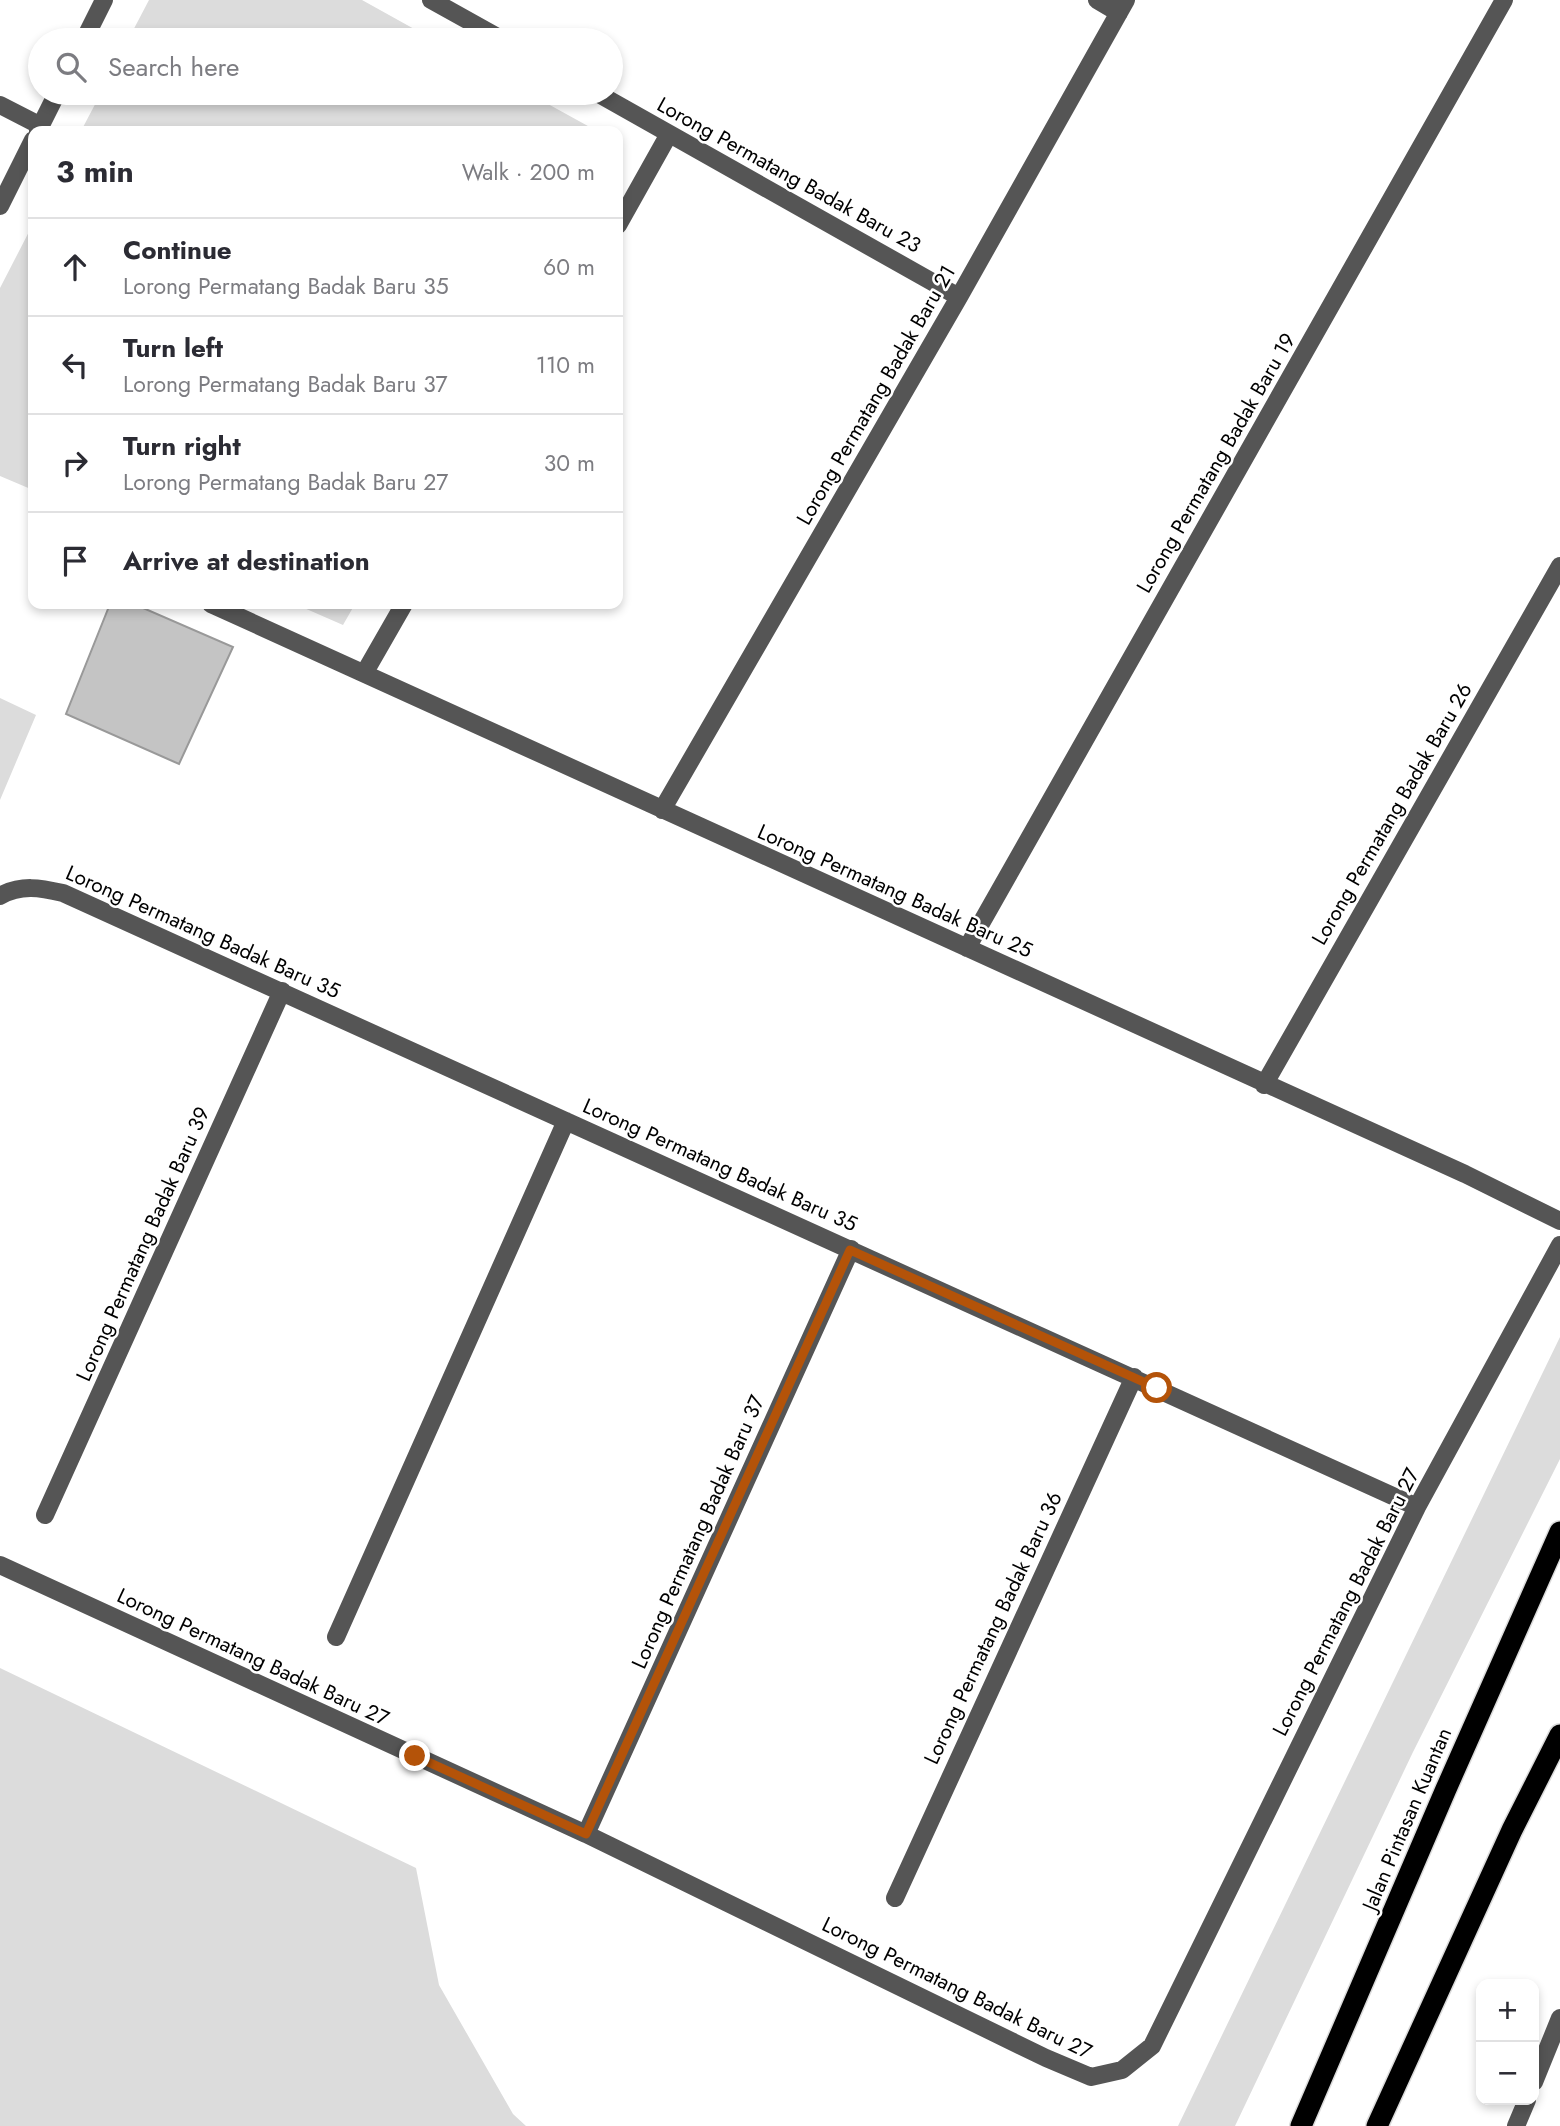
<!DOCTYPE html>
<meta charset="utf-8">
<style>
:root{--surface:#fff;--page:#f2f2f3;--text:#2b2b33;--muted:#7c7c81;--line:#e1e1e2}
body{margin:0;font-family:Jost,sans-serif;background:var(--page);color:var(--text)}
.controls{position:absolute;right:21px;bottom:21px;display:grid;overflow:hidden;border-radius:14px;box-shadow:0 4px 10px #0003}
.controls button{width:63px;height:63px;display:grid;place-items:center;padding:0;border:0;border-bottom:2px solid var(--line);background:var(--surface);color:var(--text);font:35px sans-serif}
.stop{position:absolute;width:21px;height:21px;margin:-16px;border:5px solid #b45309;border-radius:50%;background:#fff}
.stop.end{background:#b45309;border-color:#fff;box-shadow:0 2px 7px #0008}
.list{margin:0;padding:0;list-style:none}
h2{display:flex;justify-content:space-between;align-items:center;height:91px;margin:0;padding:0 28px;font-size:30px}
h2 small{font-size:23px;font-weight:400;color:var(--muted)}
.list li{display:grid;grid-template-columns:46px 1fr auto;gap:21px;align-items:center;box-sizing:border-box;height:98px;padding:0 28px;border-top:2px solid var(--line)}
.list b{display:block;font-size:26px;white-space:nowrap}
.list p{margin:0;font-size:23px;white-space:nowrap;color:var(--muted)}
.list em{font-size:23px;font-style:normal;color:var(--muted)}
.icon{flex:none;width:38px;height:38px;fill:none;stroke:currentColor;stroke-width:2;stroke-linecap:round;stroke-linejoin:round}
.map{position:relative;flex:none;width:1560px;height:2126px;overflow:hidden}
.search{position:absolute;background:var(--surface);box-shadow:0 4px 10px #0003;left:28px;top:28px;width:595px;height:77px;display:flex;align-items:center;gap:18px;box-sizing:border-box;padding:0 24px;border-radius:38px;color:var(--muted);font-size:26px}
.panel{position:absolute;background:var(--surface);box-shadow:0 4px 10px #0003;left:28px;top:126px;width:595px;height:483px;border-radius:14px}
.map>svg:first-child{display:block}
.green{fill:#dcdcdc}
.building{fill:#c4c4c4;stroke:#999;stroke-width:2}
.lines{fill:none;stroke-linecap:round;stroke-linejoin:round}
.highway-casing{stroke:#dbdbdb;stroke-width:24}
.minor{stroke:#555;stroke-width:18}
.highway{stroke:#000;stroke-width:21}
.route{stroke:#b45309;stroke-width:9}
.labels{text-anchor:middle;stroke-width:5;stroke-linejoin:round;paint-order:stroke}
.street-label{font-size:21px;fill:#000;stroke:#fff}
</style>
<div class="map">
<svg width="1560" height="2126" viewBox="0 0 1560 2126">
<rect width="100%" height="100%" fill="#fff"/>
<path class="green" d="M149 0H362L434 40H128Z
M101 93H528L597 131H81Z
M33 224V490L0 476V288Z
M295 604H355L343 625Z
M0 698 36 715 0 800Z
M1560 1337V1459L1413 1752 1235 2126H1178Z
M0 1668 416 1868 439 1985 513 2114 526 2126H0Z"/>
<path class="building" d="M110 604H134L233 647 179 764 66 714Z"/>
<g class="lines">
<g class="highway-casing">
<path id="highway" d="M1301 2126 1446 1789 1560 1532
M1377 2126 1512 1830 1560 1735"/>
</g>
<path class="minor" d="M431 0 503 40
M1097 0 1119 13
M84 40 104 0
M597 93 959 297
M0 105 41 126
M38 131 57 93
M0 206 33 140
M618 225 669 134
M211 604 1465 1174 1560 1221
M365 672 404 604
M662 810 959 297 1126 0
M0 896C21 884 41 888 63 893L1417 1507
M967 948 1504 0
M1264 1085 1560 566
M45 1515 282 991
M0 1565 586 1834 1046 2058 1091 2077 1122 2070 1152 2046 1417 1507 1560 1245
M336 1637 566 1121
M586 1834 851 1249
M895 1898 1134 1377
M1534 2082 1560 2018
M1516 2126 1527 2100"/>
<use href="#highway" class="highway"/>
</g>
<g class="lines">
<path class="route" d="M415 1756 586 1834 850 1250 1157 1388"/>
</g>
<g class="labels">
<g class="street-label">
<text transform="translate(789 175) rotate(29)" y="7">Lorong Permatang Badak Baru 23</text>
<text transform="translate(876 395) rotate(-60)" y="7">Lorong Permatang Badak Baru 21</text>
<text transform="translate(1216 463) rotate(-60)" y="7">Lorong Permatang Badak Baru 19</text>
<text transform="translate(1392 814) rotate(-60)" y="7">Lorong Permatang Badak Baru 26</text>
<text transform="translate(895 891) rotate(24)" y="7">Lorong Permatang Badak Baru 25</text>
<text transform="translate(203 932) rotate(24)" y="7">Lorong Permatang Badak Baru 35</text>
<text transform="translate(720 1165) rotate(24)" y="7">Lorong Permatang Badak Baru 35</text>
<text transform="translate(143 1244) rotate(-66)" y="7">Lorong Permatang Badak Baru 39</text>
<text transform="translate(698 1532) rotate(-66)" y="7">Lorong Permatang Badak Baru 37</text>
<text transform="translate(1346 1602) rotate(-63)" y="7">Lorong Permatang Badak Baru 27</text>
<text transform="translate(993 1628) rotate(-65)" y="7">Lorong Permatang Badak Baru 36</text>
<text transform="translate(253 1657) rotate(25)" y="7">Lorong Permatang Badak Baru 27</text>
<text transform="translate(1407 1819) rotate(-67)" y="7">Jalan Pintasan Kuantan</text>
<text transform="translate(957 1988) rotate(26)" y="7">Lorong Permatang Badak Baru 27</text>
</g>
</g>
</svg>
<div class="controls">
<button>+</button>
<button>−</button>
</div>
<div class="stop" style="left:1157px;top:1388px"></div>
<div class="stop end" style="left:415px;top:1756px"></div>
<div class="search"><svg class="icon" aria-label="search" viewBox="0 0 24 24"><circle cx="10" cy="10" r="6"/><path d="M15 15l6 6"/></svg>Search here</div>
<section class="panel">
<h2>3 min<small>Walk · 200 m</small></h2>
<ul class="list">
<li><svg class="icon" aria-label="ahead" viewBox="0 0 24 24"><path d="M12 20V5M6 11l6-6 6 6"/></svg><div><b>Continue</b><p>Lorong Permatang Badak Baru 35</p></div><em>60 m</em></li>
<li><svg class="icon" aria-label="left" viewBox="0 0 24 24"><path d="M17 20v-9H6M10 6l-5 5 5 5"/></svg><div><b>Turn left</b><p>Lorong Permatang Badak Baru 37</p></div><em>110 m</em></li>
<li><svg class="icon" aria-label="right" viewBox="0 0 24 24"><path d="M7 20v-9h11M14 6l5 5-5 5"/></svg><div><b>Turn right</b><p>Lorong Permatang Badak Baru 27</p></div><em>30 m</em></li>
<li><svg class="icon" aria-label="arrive" viewBox="0 0 24 24"><path d="M6 21V4h12l-3 4 3 4H6"/></svg><div><b>Arrive at destination</b></div></li>
</ul>
</section>
</div>
